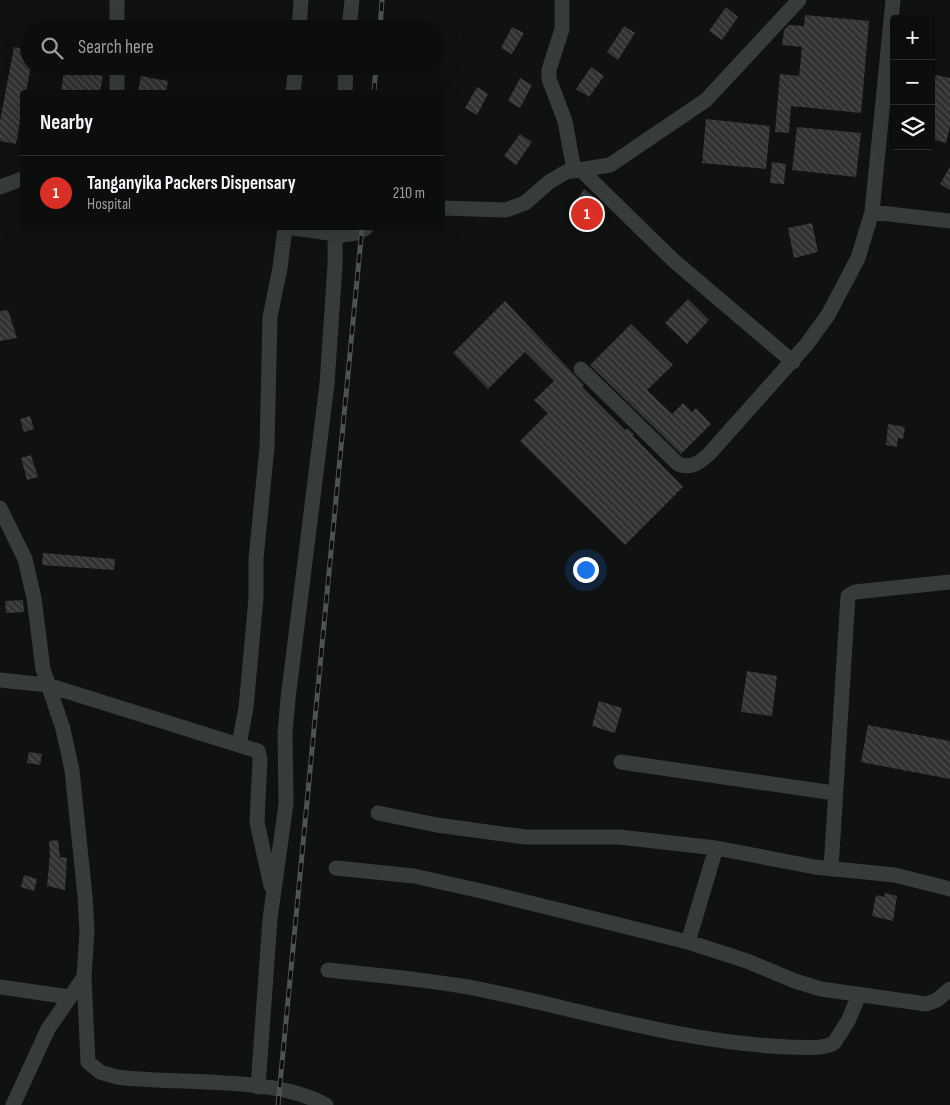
<!DOCTYPE html>
<meta charset="utf-8">
<style>
:root{--surface:#0c0d0d;--page:#1a1b1b;--text:#f1f3f6;--muted:#9a9c9d;--line:#2c2d2e;--accent:#d93025}
body{margin:0;font-family:"Sofia Sans Condensed",sans-serif;background:var(--page);color:var(--text)}
.controls{position:absolute;right:15px;top:15px;display:grid;overflow:hidden;border-radius:5px;box-shadow:0 5px 20px #0002}
.controls button{width:45px;height:45px;display:grid;place-items:center;padding:0;border:0;border-bottom:1px solid var(--line);background:var(--surface);color:var(--text);font:25px sans-serif}
.you{position:absolute;left:585px;top:569px;width:18px;height:18px;margin:-12px;border:4px solid #fff;border-radius:50%;background:#1a73e8;box-shadow:0 0 0 8px #1a73e833}
.badge{display:grid;place-items:center;width:32px;height:32px;border-radius:50%;background:var(--accent);color:#fff;font-size:16px;font-weight:700}
.pin{position:absolute;translate:-50% -50%;border:2px solid #fff;box-shadow:0 1px 5px #0006}
.list{margin:0;padding:0;list-style:none}
h2{display:flex;justify-content:space-between;align-items:center;height:65px;margin:0;padding:0 20px;font-size:21px}
h2 small{font-size:16px;font-weight:400;color:var(--muted)}
.list li{display:grid;grid-template-columns:32px 1fr auto;gap:15px;align-items:center;box-sizing:border-box;height:75px;padding:0 20px;border-top:1px solid var(--line)}
.list b{display:block;font-size:19px;white-space:nowrap}
.list p{margin:0;font-size:16px;white-space:nowrap;color:var(--muted)}
.list em{font-size:16px;font-style:normal;color:var(--muted)}
.icon{flex:none;width:28px;height:28px;fill:none;stroke:currentColor;stroke-width:2;stroke-linecap:round;stroke-linejoin:round}
.map{position:relative;flex:none;width:950px;height:1105px;overflow:hidden}
.search{position:absolute;background:var(--surface);box-shadow:0 5px 20px #0002;left:20px;top:20px;width:425px;height:55px;display:flex;align-items:center;gap:12px;box-sizing:border-box;padding:0 18px;border-radius:28px;color:var(--muted);font-size:19px}
.panel{position:absolute;background:var(--surface);box-shadow:0 5px 20px #0002;left:20px;top:90px;width:425px;height:140px;border-radius:5px}
.map>svg:first-child{display:block}
.building{fill:url(#building-back-hatch)}
.lines{fill:none;stroke-linecap:round;stroke-linejoin:round}
.minor{stroke:#373b3a;stroke-width:15}
.rail-casing{stroke:#4d5351;stroke-width:5}
.rail{stroke:#0b0c0c;stroke-width:3;stroke-dasharray:9;stroke-linecap:butt}
</style>
<div class="map">
<svg width="950" height="1105" viewBox="0 0 950 1105">
<defs>
<pattern id="building-back-hatch" width="6" height="6" patternUnits="userSpaceOnUse" patternTransform="scale(1.25)"><rect width="6" height="6" fill="#303332"/><path d="M-1 5l2 2M0 0l6 6M5-1l2 2" fill="none" stroke="#4b4e4d"/></pattern>
</defs>
<rect width="100%" height="100%" fill="#101111"/>
<path class="building" d="M726 7 738 17 722 40 709 31Z
M805 15 869 21 861 113 791 106 789 133 775 132 780 74 799 76 802 47 782 45 784 30 789 25 804 26Z
M624 26 635 33 618 60 607 52Z
M512 27 524 33 512 54 501 48Z
M14 47 29 50V66H31L26 92H22V110L16 144 0 141V121Z
M591 67 604 76 589 97 576 89Z
M64 70 103 76 100 92H61Z
M936 75 950 78V126L946 143 931 139V98Z
M141 76 168 81 166 92H138Z
M520 78 532 85 520 108 508 101Z
M477 87 488 94 477 115 465 108Z
M706 119 770 126 766 169 702 163Z
M797 127 861 133 856 177 792 170Z
M520 134 532 142 516 165 504 156Z
M772 162 786 164 784 184 770 183Z
M950 167V190L940 184Z
M584 189 605 206 588 230 571 218 577 209 573 206Z
M812 223 818 252 794 258 788 228Z
M688 299 709 320 687 344 665 323Z
M505 301 584 385 582 387 625 430 627 428 634 434 633 436 683 487 625 545 520 441 548 413 534 400 554 381 525 352 488 389 453 353Z
M8 310 17 338 0 341V311Z
M631 324 673 365 647 390 672 414 683 403 692 412 696 408 711 424 681 454 590 365Z
M30 416 34 429 24 432 20 419Z
M888 424 905 427 903 439 898 438 897 447 886 445Z
M31 455 38 477 27 480 21 458Z
M43 553 115 559 114 570 42 565Z
M23 600 24 612 6 613 5 601Z
M747 671 777 676 772 716 741 712Z
M599 701 622 708 615 733 592 726Z
M868 725 950 741V779L861 762Z
M29 752 42 754 40 765 27 763Z
M58 840 60 857 67 858 65 890 47 886 50 855 49 841Z
M24 875 37 879 34 891 21 887Z
M885 893 897 896 893 921 872 916 876 895 884 897Z"/>
<g class="lines">
<path class="minor" d="M117 0V29
M562 0V29L549 70V79L565 121 574 170
M299 29 301 0
M349 29 352 0
M117 92V66
M293 92 296 66
M345 92 346 66
M580 169 673 260 793 362
M0 187 22 179
M442 208 506 210 525 203 549 182 566 172 610 165 706 100 799 0
M872 212 950 221
M294 228 342 235 356 233 366 228
M581 369 678 464C691 469 699 463 709 454L807 344 828 315 858 258 872 212 893 0
M0 508 25 559 34 598 43 669 63 729 72 770 85 896 87 931 84 977 88 1062 100 1072 117 1077C179 1085 272 1075 326 1105
M0 680 47 685 258 751 260 759 257 822 271 886
M239 744 246 708 256 598V559L267 447 270 317 280 268 285 228
M621 762 834 793
M378 813 437 825 525 837H619L716 848 815 867 895 875 950 889
M336 868 414 876 490 893 688 942 747 961 795 981 821 989 926 1004 937 1000 950 989
M831 869 848 596 855 592 950 582
M688 942 716 848
M328 970C375 975 422 979 468 987 574 1007 680 1043 789 1047 803 1047 821 1050 834 1043L848 1021 859 995
M0 987 69 997
M258 1087 270 919 286 804 285 733 288 699 327 384 335 265V228
M13 1105 48 1029 84 977"/>
<g class="rail-casing">
<path id="rail" d="M380 29 382 0
M374 92 376 66
M278 1105 362 228"/>
</g>
<use href="#rail" class="rail"/>
</g>
</svg>
<div class="controls">
<button>+</button>
<button>−</button>
<button><svg class="icon" aria-label="layers" viewBox="0 0 24 24"><path d="M12 4l9 5-9 5-9-5zM3 14l9 5 9-5"/></svg></button>
</div>
<div class="you"></div>
<div class="pin badge" style="left:587px;top:214px">1</div>
<div class="search"><svg class="icon" aria-label="search" viewBox="0 0 24 24"><circle cx="10" cy="10" r="6"/><path d="M15 15l6 6"/></svg>Search here</div>
<section class="panel">
<h2>Nearby<small></small></h2>
<ul class="list">
<li><span class="badge">1</span><div><b>Tanganyika Packers Dispensary</b><p>Hospital</p></div><em>210 m</em></li>
</ul>
</section>
</div>
